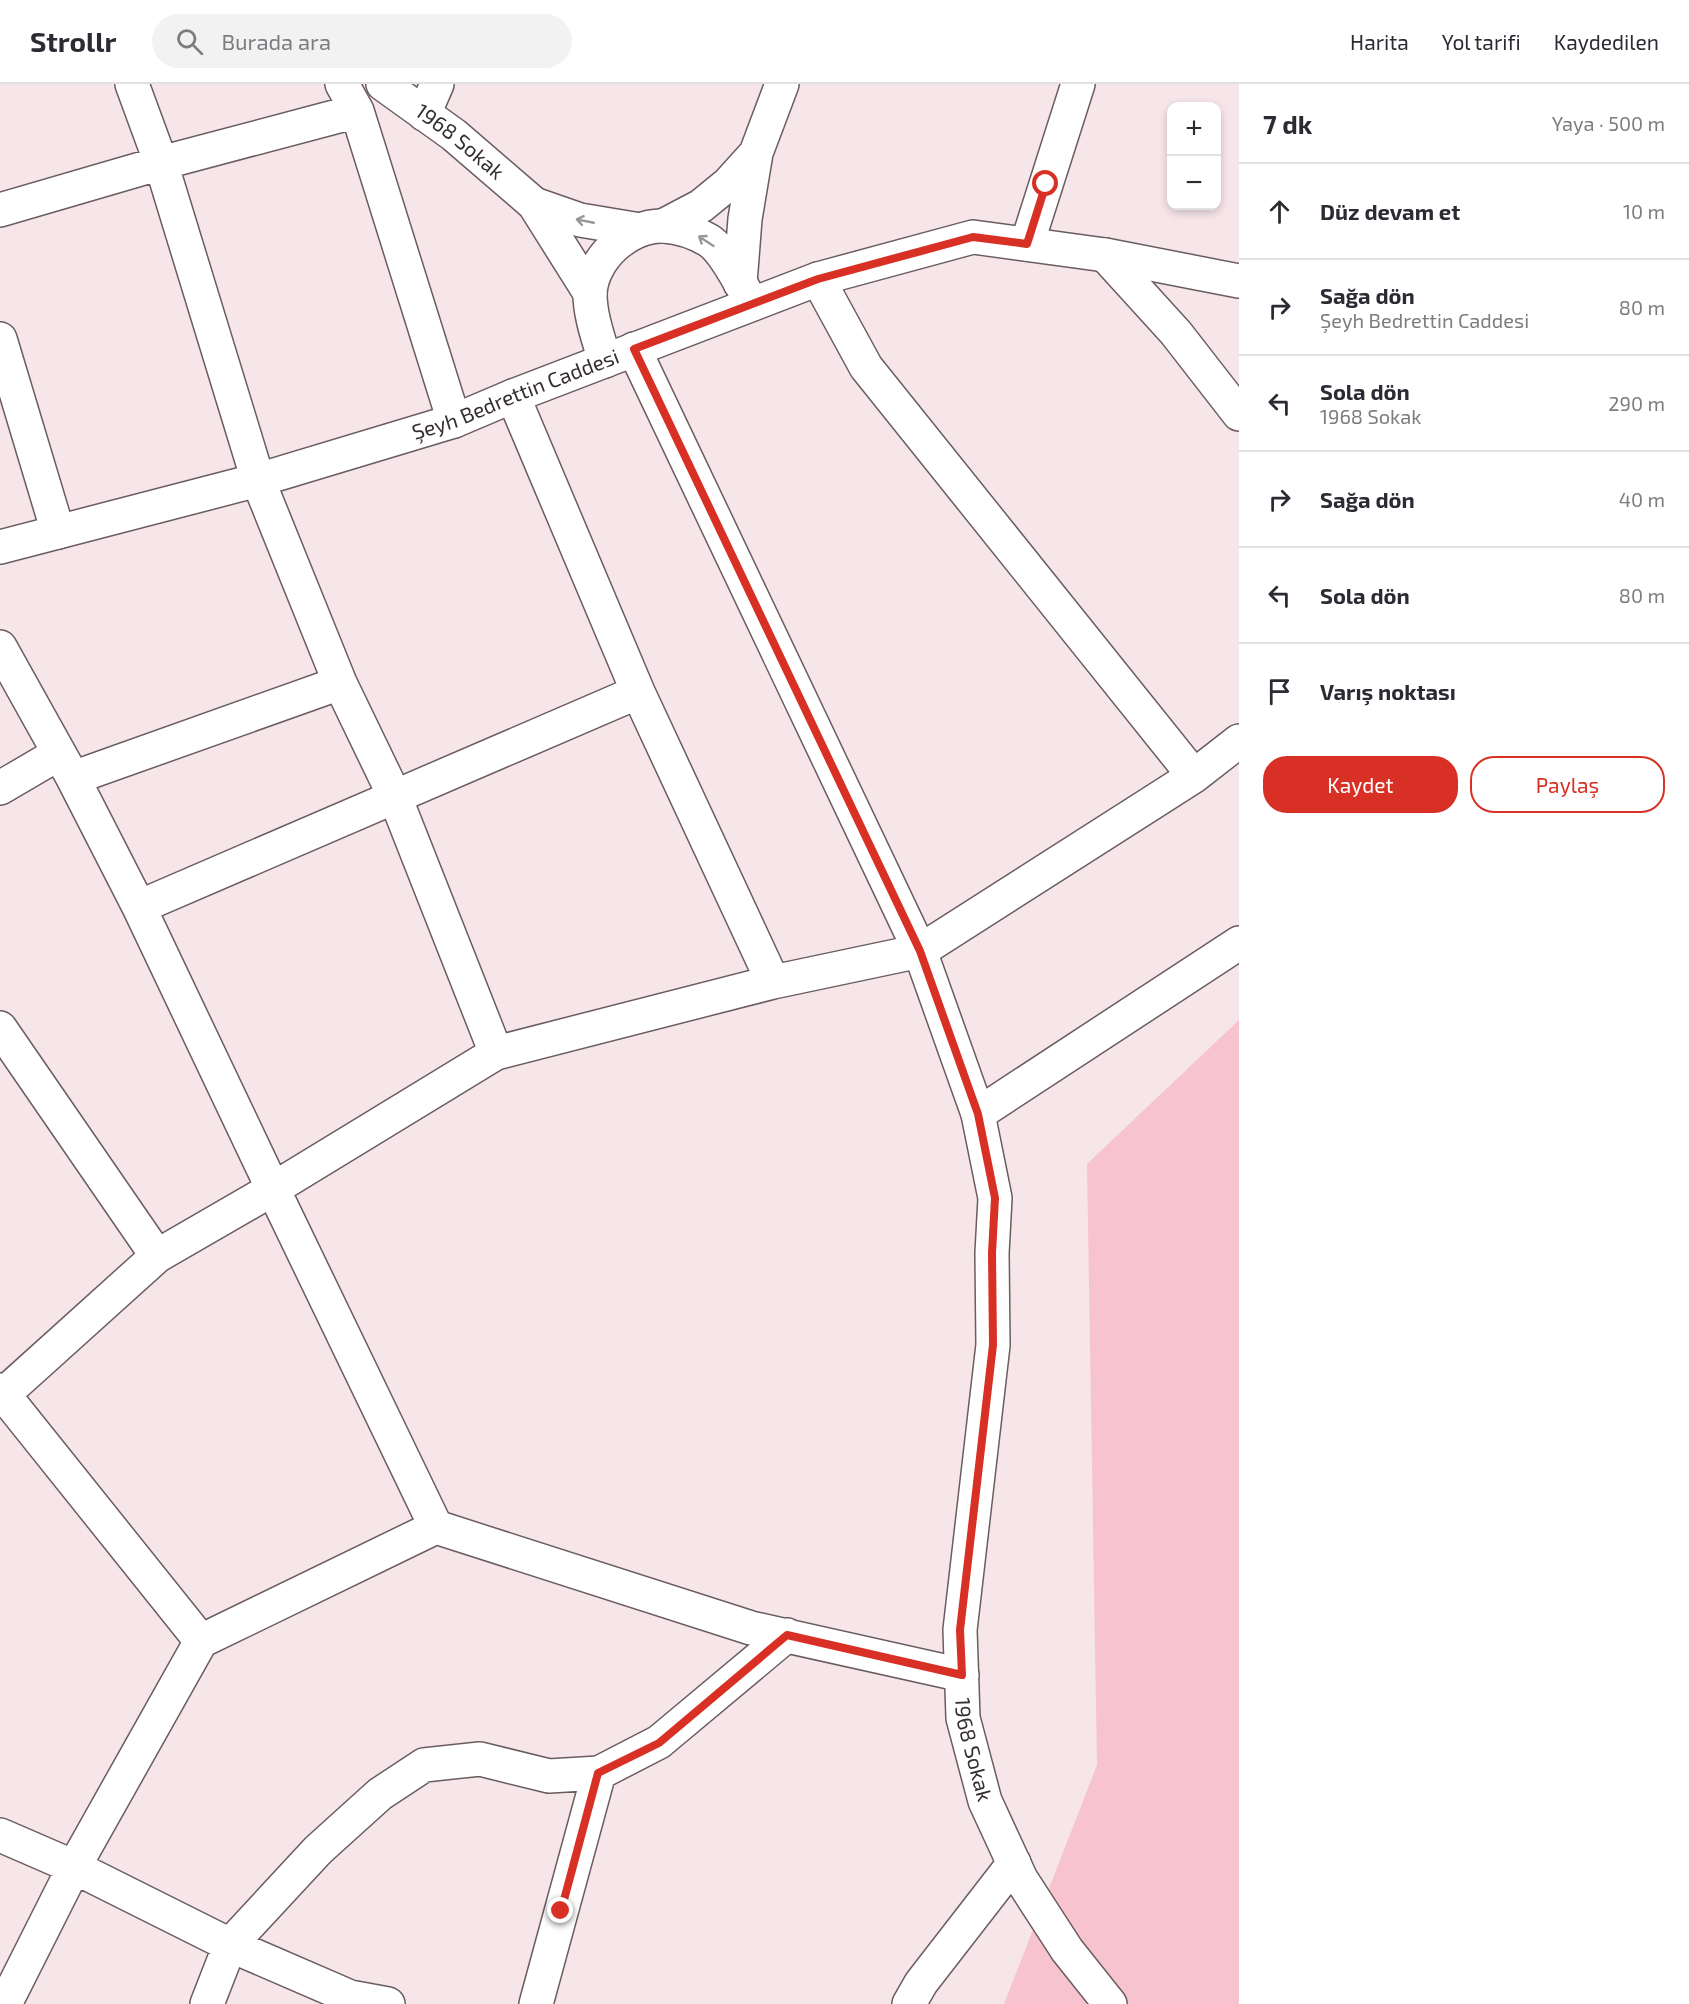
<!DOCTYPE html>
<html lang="tr">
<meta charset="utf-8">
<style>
:root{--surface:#fff;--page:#f2f2f3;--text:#2b2b33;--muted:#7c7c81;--line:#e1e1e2;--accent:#d93025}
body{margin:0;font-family:"Exo 2",sans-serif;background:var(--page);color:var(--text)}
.controls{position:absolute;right:18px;top:18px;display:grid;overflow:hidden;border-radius:12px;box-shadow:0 3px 9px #0003}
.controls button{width:54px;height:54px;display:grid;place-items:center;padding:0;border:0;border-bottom:2px solid var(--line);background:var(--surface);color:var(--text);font:30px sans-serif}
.stop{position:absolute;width:18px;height:18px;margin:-14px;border:4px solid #d93025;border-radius:50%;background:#fff}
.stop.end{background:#d93025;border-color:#fff;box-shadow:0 2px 6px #0008}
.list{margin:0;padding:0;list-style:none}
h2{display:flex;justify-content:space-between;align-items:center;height:78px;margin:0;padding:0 24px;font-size:26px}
h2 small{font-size:20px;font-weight:400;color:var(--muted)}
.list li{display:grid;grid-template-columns:39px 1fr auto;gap:18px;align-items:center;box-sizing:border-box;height:96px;padding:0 24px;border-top:2px solid var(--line)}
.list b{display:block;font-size:22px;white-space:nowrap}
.list p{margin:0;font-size:20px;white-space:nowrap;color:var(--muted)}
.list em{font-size:20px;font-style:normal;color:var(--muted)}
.actions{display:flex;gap:12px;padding:18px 24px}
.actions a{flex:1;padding:14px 0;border:2px solid var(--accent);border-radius:24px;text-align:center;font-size:21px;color:var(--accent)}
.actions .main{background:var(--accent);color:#fff}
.icon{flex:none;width:33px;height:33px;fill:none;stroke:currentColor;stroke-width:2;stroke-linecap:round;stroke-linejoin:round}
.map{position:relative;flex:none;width:1239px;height:1920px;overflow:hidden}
header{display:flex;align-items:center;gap:36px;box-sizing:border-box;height:84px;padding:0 30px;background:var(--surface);border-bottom:2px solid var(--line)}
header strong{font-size:28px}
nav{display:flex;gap:33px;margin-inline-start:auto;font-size:21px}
.search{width:420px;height:54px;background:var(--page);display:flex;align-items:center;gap:15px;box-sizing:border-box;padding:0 21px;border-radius:33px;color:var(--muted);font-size:22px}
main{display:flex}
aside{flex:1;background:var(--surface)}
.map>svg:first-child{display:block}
.green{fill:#f7c3ce}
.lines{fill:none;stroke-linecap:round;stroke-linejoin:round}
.street-casing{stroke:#6a5c5f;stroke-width:36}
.secondary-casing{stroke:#6a5c5f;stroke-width:36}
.street{stroke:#fff;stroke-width:33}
.secondary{stroke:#fff;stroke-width:33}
.oneway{stroke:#9a9698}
.route{stroke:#d93025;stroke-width:8}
.labels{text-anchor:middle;stroke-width:4.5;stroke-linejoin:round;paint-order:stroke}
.street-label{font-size:21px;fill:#352e30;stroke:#f6e5e9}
</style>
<header>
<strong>Strollr</strong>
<div class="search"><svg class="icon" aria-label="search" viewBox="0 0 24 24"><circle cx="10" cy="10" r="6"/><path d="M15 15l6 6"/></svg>Burada ara</div>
<nav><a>Harita</a><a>Yol tarifi</a><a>Kaydedilen</a></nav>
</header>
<main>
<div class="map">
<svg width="1239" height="1920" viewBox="0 0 1239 1920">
<rect width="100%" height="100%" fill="#f6e5e9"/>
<path class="green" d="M1239 936V1920H1004L1097 1681 1087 1080Z"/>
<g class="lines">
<g class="street-casing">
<path id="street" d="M132 0 161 79 258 396 340 599 395 713 496 969
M342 0 357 27 454 337
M424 30 437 0
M0 126 161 79 357 27
M663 142 701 122 728 100 756 69
M1027 160 1078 0
M1105 171 1176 249 1239 330
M818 195 866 283 1194 692
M740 199 745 135 756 69 782 0
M0 255 58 448
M513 312 638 608 773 898
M0 563 73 694 139 823 273 1105 436 1443 751 1544 962 1591
M73 694 340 599
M0 704 58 670
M139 823 638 608
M0 944 157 1172
M978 1030 1239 859
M0 1306 201 1557
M4 1310 157 1172 273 1105 496 969 773 898 920 867 1194 692 1239 657
M0 1751 74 1783 230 1861 350 1913 388 1920
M5 1920 74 1783 201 1557 436 1443
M207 1920 230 1861 318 1766 380 1710 424 1681 480 1675 549 1692 599 1689 659 1658 787 1551
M536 1920 599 1689
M909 1920 921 1899 1014 1779"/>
</g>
<g class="secondary-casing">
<g id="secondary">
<path id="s1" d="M383 0 454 51 534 120 590 209"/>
<path d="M534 120 580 136 640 146"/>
<path id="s2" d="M634 265 920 867 978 1030 995 1114 992 1169 993 1261 960 1546 963 1634 985 1717 1021 1795 1067 1866 1110 1920"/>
<path d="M605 277C599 256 590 232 590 210 591 175 629 140 664 142 679 143 696 149 708 156 724 165 743 204 752 220"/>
<path id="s3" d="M0 463 258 396 454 337 513 312 818 195 973 153 1105 171 1239 197"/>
</g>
</g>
<use href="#street" class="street"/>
<use href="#secondary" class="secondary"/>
</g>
<defs><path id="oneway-shaft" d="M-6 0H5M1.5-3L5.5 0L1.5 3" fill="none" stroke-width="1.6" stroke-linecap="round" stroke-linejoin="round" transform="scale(1.5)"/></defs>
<g class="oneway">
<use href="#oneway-shaft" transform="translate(585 137) rotate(-169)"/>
<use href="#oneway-shaft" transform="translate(706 157) rotate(-147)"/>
</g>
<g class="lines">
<path class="route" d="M561 1827 598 1689 659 1659 787 1551 962 1591 960 1546 993 1261 992 1169 995 1114 978 1030 920 867 634 265 818 195 973 153 1027 160 1046 100"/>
</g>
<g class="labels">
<g class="street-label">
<text dy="7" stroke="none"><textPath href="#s1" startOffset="96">1968 Sokak</textPath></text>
<text dy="7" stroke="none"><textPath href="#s3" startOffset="538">Şeyh Bedrettin Caddesi</textPath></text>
<text dy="7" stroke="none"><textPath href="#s2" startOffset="1480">1968 Sokak</textPath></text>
</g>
</g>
</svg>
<div class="controls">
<button>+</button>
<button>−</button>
</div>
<div class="stop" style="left:1046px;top:100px"></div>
<div class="stop end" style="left:561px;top:1827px"></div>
</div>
<aside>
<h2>7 dk<small>Yaya · 500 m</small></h2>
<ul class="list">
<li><svg class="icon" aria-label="ahead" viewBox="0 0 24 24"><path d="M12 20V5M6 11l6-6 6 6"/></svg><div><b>Düz devam et</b></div><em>10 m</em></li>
<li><svg class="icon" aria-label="right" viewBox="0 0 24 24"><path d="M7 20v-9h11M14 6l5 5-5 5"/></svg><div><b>Sağa dön</b><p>Şeyh Bedrettin Caddesi</p></div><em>80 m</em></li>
<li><svg class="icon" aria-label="left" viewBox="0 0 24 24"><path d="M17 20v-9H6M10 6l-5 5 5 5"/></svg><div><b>Sola dön</b><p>1968 Sokak</p></div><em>290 m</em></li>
<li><svg class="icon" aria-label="right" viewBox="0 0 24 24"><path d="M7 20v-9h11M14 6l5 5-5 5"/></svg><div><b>Sağa dön</b></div><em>40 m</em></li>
<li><svg class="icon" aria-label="left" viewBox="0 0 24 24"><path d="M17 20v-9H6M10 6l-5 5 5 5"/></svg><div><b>Sola dön</b></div><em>80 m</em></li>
<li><svg class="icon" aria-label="arrive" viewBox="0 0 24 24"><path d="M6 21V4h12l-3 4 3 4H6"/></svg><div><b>Varış noktası</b></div></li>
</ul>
<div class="actions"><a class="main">Kaydet</a><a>Paylaş</a></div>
</aside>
</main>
